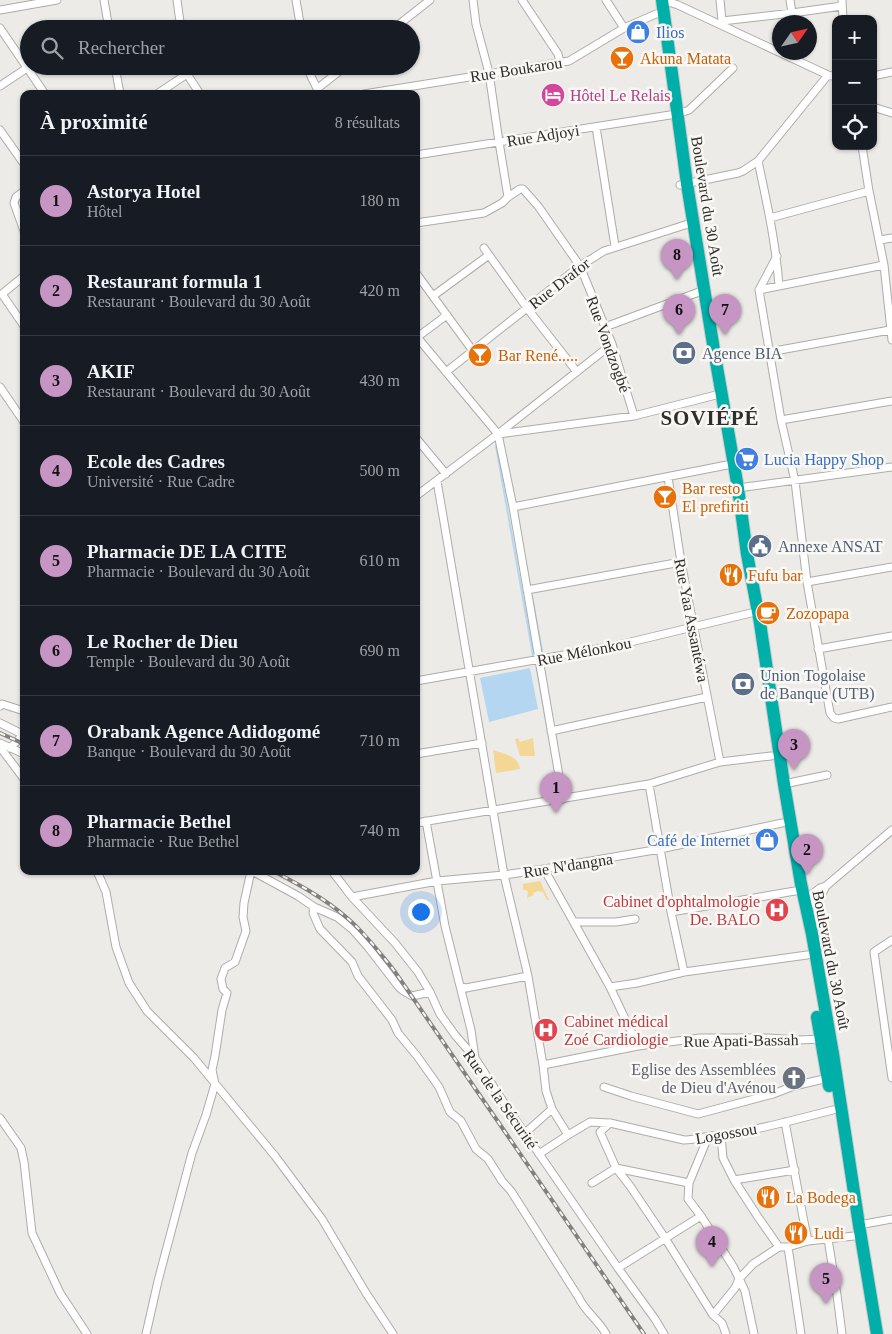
<!DOCTYPE html>
<html lang="fr">
<meta charset="utf-8">
<style>
:root{--surface:#171b24;--page:#242831;--text:#f1f3f6;--muted:#9ea1a6;--line:#363941;--accent:#c695c3}
body{margin:0;font-family:"Times New Roman",serif;background:var(--page);color:var(--text)}
.controls{position:absolute;right:15px;top:15px;display:grid;overflow:hidden;border-radius:10px;box-shadow:0 1px 4px #0004}
.controls button{width:45px;height:45px;display:grid;place-items:center;padding:0;border:0;border-bottom:1px solid var(--line);background:var(--surface);color:var(--text);font:25px sans-serif}
.compass{position:absolute;left:772px;top:15px;width:45px;height:45px;border-radius:50%;background:var(--surface);box-shadow:0 1px 4px #0004;rotate:56deg}
.you{position:absolute;left:420px;top:911px;width:18px;height:18px;margin:-12px;border:4px solid #fff;border-radius:50%;background:#1a73e8;box-shadow:0 0 0 8px #1a73e833}
.badge{display:grid;place-items:center;width:32px;height:32px;border-radius:50%;background:var(--accent);color:#111;font-size:16px;font-weight:700}
.pin{position:absolute;translate:-50% -41px;filter:drop-shadow(0 1px 2px #0008)}
.pin::after{content:'';position:absolute;top:26px;width:18px;height:15px;background:inherit;clip-path:polygon(0 0,100% 0,50% 100%)}
.list{margin:0;padding:0;list-style:none}
h2{display:flex;justify-content:space-between;align-items:center;height:65px;margin:0;padding:0 20px;font-size:21px}
h2 small{font-size:16px;font-weight:400;color:var(--muted)}
.list li{display:grid;grid-template-columns:32px 1fr auto;gap:15px;align-items:center;box-sizing:border-box;height:90px;padding:0 20px;border-top:1px solid var(--line)}
.list b{display:block;font-size:19px;white-space:nowrap}
.list p{margin:0;font-size:16px;white-space:nowrap;color:var(--muted)}
.list em{font-size:16px;font-style:normal;color:var(--muted)}
.icon{flex:none;width:28px;height:28px;fill:none;stroke:currentColor;stroke-width:2;stroke-linecap:round;stroke-linejoin:round}
.map{position:relative;flex:none;width:892px;height:1334px;overflow:hidden}
.search{position:absolute;background:var(--surface);box-shadow:0 1px 4px #0004;left:20px;top:20px;width:400px;height:55px;display:flex;align-items:center;gap:12px;box-sizing:border-box;padding:0 18px;border-radius:28px;color:var(--muted);font-size:19px}
.panel{position:absolute;background:var(--surface);box-shadow:0 1px 4px #0004;left:20px;top:90px;width:400px;height:785px;border-radius:10px}
.map>svg:first-child{display:block}
.green{fill:#f4d794}
.water{fill:#b5d6f0}
.lines{fill:none;stroke-linecap:round;stroke-linejoin:round}
.stream{stroke:#b5d6f0;stroke-width:2}
.street-casing{stroke:#adaca8;stroke-width:9}
.highway-casing{stroke:#c9c9c8;stroke-width:14}
.street{stroke:#fff;stroke-width:7}
.highway{stroke:#01afa9;stroke-width:12}
.rail-casing{stroke:#82817f;stroke-width:4}
.rail{stroke:#faf8f5;stroke-width:2;stroke-dasharray:5.5;stroke-linecap:butt}
.labels{text-anchor:middle;stroke-width:5;stroke-linejoin:round;paint-order:stroke}
.shop-label{font-size:16px;fill:#366cbe;stroke:#faf8f5;text-anchor:start}
.food-label{font-size:16px;fill:#c56008;stroke:#faf8f5;text-anchor:start}
.street-label{font-size:16px;fill:#2f2e2d;stroke:#faf8f5}
.hotel-label{font-size:16px;fill:#b23c85;stroke:#faf8f5;text-anchor:start}
.service-label{font-size:16px;fill:#4e5e75;stroke:#faf8f5;text-anchor:start}
.health-label{font-size:16px;fill:#be3a42;stroke:#faf8f5;text-anchor:end}
.worship-label{font-size:16px;fill:#5b616d;stroke:#faf8f5;text-anchor:end}
.district-label{font-size:21px;font-weight:bold;letter-spacing:1px;fill:#2f2e2d;stroke:#faf8f5}
</style>
<div class="map">
<svg width="892" height="1334" viewBox="0 0 892 1334">
<rect width="100%" height="100%" fill="#ecebe7"/>
<path class="green" d="M518 738 520 742 533 738 535 756H520L515 739Z
M493 750C504 754 518 755 520 769L496 773Z
M540 881 549 900H547L543 892 538 891 533 893 534 895 527 898 528 892 526 890H523V884Z"/>
<path class="water" d="M530 668 538 709 489 722 480 678Z"/>
<g class="lines">
<path class="stream" d="M496 446 533 655
M532 596 542 651
M536 665 549 738
M557 782 558 792"/>
<g class="street-casing">
<path id="street" d="M104 0 109 29
M177 0 181 29
M296 0 301 29
M473 0 476 24 489 73 499 142 508 197
M522 0 558 54 560 62
M606 0 624 28
M663 0 678 5 828 75 836 77
M720 0 722 21 721 25
M790 0 792 13
M842 0 843 19
M0 10 57 0
M722 21 792 13 842 6
M0 28 45 94
M393 29 430 0
M115 66 120 94
M186 66 187 74 200 94
M308 66C310 79 316 83 319 94
M873 76 892 72
M0 86 27 68
M318 88 346 66
M157 94 187 74
M364 94 569 61 624 28 656 14
M873 107 892 113
M677 114 689 110 733 68
M596 127 615 246
M0 130 24 164
M862 146 869 191 884 265 892 340
M416 155 670 115
M758 161C767 203 776 244 779 286
M680 185 738 173 743 171 758 161 828 75
M24 191 16 197 14 203 24 231
M770 218 869 191
M416 223 484 213 502 203 508 197 520 189H523L538 206 580 266 612 344 634 416
M880 240 892 238
M484 248 527 308 577 372
M777 256 759 290 781 420 795 481 807 582 830 713 834 718 838 719 892 707
M416 273 473 351
M24 276 2 294 24 326
M759 290 884 265
M433 296 489 255
M605 327 699 292
M417 337 498 434 513 507 563 799
M416 338 447 315
M769 352 890 330
M446 372 580 266 604 251 688 224
M0 387 24 422
M781 420 892 401
M498 434 634 416 716 395
M416 438 446 474
M668 477 681 562 720 762
M437 481 504 875 528 976 543 1065 546 1091 552 1109
M738 488 892 467
M416 496 498 434 612 344
M513 507 727 465
M807 582 892 567
M527 590 681 562
M818 649 892 636
M416 681 614 646 751 613
M0 706 2 704 24 711
M0 723 24 735
M551 731 707 697
M0 743 24 754
M0 747 24 779
M10 748 24 734
M416 754 482 743
M649 784 671 912 684 972
M784 784 827 775
M426 821 445 926 471 1030 475 1058
M416 823 649 784 720 762 771 756
M544 869 610 987 638 1046
M97 871 106 892 116 947 129 983 147 1011 194 1058 275 1156 322 1219 366 1293 393 1334
M252 871 298 896 314 907 337 917 352 929 368 947 398 986 402 990 412 996 430 992
M332 871 352 897 395 943 418 972 430 992 440 1014 455 1035 475 1058 506 1106 618 1268 655 1319 664 1334
M352 897 437 881 504 875 544 869 660 849 782 823
M804 900 820 888 826 886 892 830
M314 907 313 913 320 929 352 962 358 976 392 1020 398 1033 417 1056 439 1087 450 1112 461 1121 476 1149 488 1159 502 1181 511 1191 579 1298C586 1313 598 1319 606 1334
M806 908 823 892 826 886
M671 912 795 891
M574 922H616L635 919
M892 940 874 952 892 1078
M461 987 466 988 528 976
M610 987 637 983 684 972 807 955
M543 1065 638 1046 700 1038H768L799 1040 821 1039
M604 1087 631 1096 698 1114 773 1094 794 1086 828 1078
M0 1118 21 1148 24 1162 32 1233 60 1293 87 1334
M785 1122 803 1217 808 1241
M610 1123 600 1132 616 1168 630 1186 665 1238 713 1315 722 1323 726 1334
M525 1133 552 1109 568 1135 590 1122 610 1123 684 1140C693 1140 702 1137 711 1136 752 1132 793 1120 833 1110
M721 1136 723 1158 734 1180 758 1217 779 1247
M708 1137 689 1183 688 1199 701 1216 734 1268 745 1291 754 1334
M539 1154 568 1135
M734 1180 795 1170
M592 1183 616 1168 689 1183
M859 1225 892 1219
M828 1239 837 1295 842 1334
M788 1247 801 1334
M618 1268 701 1216
M713 1315 735 1288 739 1279 753 1264 779 1247H788L808 1241 854 1236
M146 1334 158 1281 192 1153 206 1115 215 1084 212 1070 215 1056 222 1010 227 993 223 989 221 979 225 968 235 962 246 931 243 917 244 903 251 871"/>
</g>
<g class="highway-casing">
<path id="highway" d="M662 0 687 184 714 350 738 488 747 554 760 623 784 784 801 884 812 934 833 1054 859 1225 877 1334
M817 1017 829 1086"/>
</g>
<use href="#street" class="street"/>
<use href="#highway" class="highway"/>
<g class="rail-casing">
<path id="rail" d="M0 733 24 744
M273 871C298 884 324 898 346 917 364 932 378 951 393 969L644 1334"/>
</g>
<use href="#rail" class="rail"/>
</g>
<defs>
<g id="shop-disc" transform="scale(1.25)"><circle r="9.5" fill="#3f7fe0" stroke="#faf8f5"/><path d="M-5-2.5h2.3a2.7 3.5 0 0 1 5.4 0H5L5.5 6h-11ZM-1.5-2.5h3a1.5 2.3 0 0 0-3 0Z" fill="#fff"/></g>
<g id="bar-disc" transform="scale(1.25)"><circle r="9.5" fill="#e8710a" stroke="#faf8f5"/><path d="M-6-5H6L.8 .8V4.5H3.5V6h-7V4.5H-.8V.8Z" fill="#fff"/></g>
<g id="hotel-disc" transform="scale(1.25)"><circle r="9.5" fill="#d1479c" stroke="#faf8f5"/><path d="M-6-4.5h1.5V1H6V5H4.5V3h-9V5H-6ZM-4 0a1.8 1.8 0 1 1 3.6 0ZM.5 0V-2.5h3Q6-2.5 6 0Z" fill="#fff"/></g>
<g id="bank-disc" transform="scale(1.25)"><circle r="9.5" fill="#5c6f8a" stroke="#faf8f5"/><path d="M-6-4H6V4H-6ZM0-2.3a2.3 2.3 0 1 0 0 4.6a2.3 2.3 0 1 0 0-4.6Z" fill="#fff"/></g>
<g id="supermarket-disc" transform="scale(1.25)"><circle r="9.5" fill="#3f7fe0" stroke="#faf8f5"/><path d="M-6-5.5h2.5l.6 2H6L4.5 2H-2.5L-4.4-4H-6ZM-1.5 3.2a1.3 1.3 0 1 0 .1 0ZM3 3.2a1.3 1.3 0 1 0 .1 0Z" fill="#fff"/></g>
<g id="civic-disc" transform="scale(1.25)"><circle r="9.5" fill="#5c6f8a" stroke="#faf8f5"/><path d="M-.6-6.5H3V-4.5H.6V-3L4-1V1h2V6H-6V1h2V-1L-.6-3ZM-1.2 2.5V6h2.4V2.5Z" fill="#fff"/></g>
<g id="restaurant-disc" transform="scale(1.25)"><circle r="9.5" fill="#e8710a" stroke="#faf8f5"/><path d="M-5-6h1v4h1v-4h1v4h1v-4h1v5L-1.5 .5V6h-2V.5L-5-1ZM5-6V6H3V1.5H1.5Q1.5-4 5-6Z" fill="#fff"/></g>
<g id="cafe-disc" transform="scale(1.25)"><circle r="9.5" fill="#e8710a" stroke="#faf8f5"/><path d="M-5.5-4.5H6V0H3Q3 3.5 0 3.5H-2.5Q-5.5 3.5-5.5 0ZM3-3.2v2h1.7v-2ZM-6 4.5H4V6H-6Z" fill="#fff"/></g>
<g id="hospital-disc" transform="scale(1.25)"><circle r="9.5" fill="#e0444e" stroke="#faf8f5"/><path d="M-5-5h3v3.5h4V-5h3V5h-3V1.5h-4V5h-3Z" fill="#fff"/></g>
<g id="church-disc" transform="scale(1.25)"><circle r="9.5" fill="#6b7280" stroke="#faf8f5"/><path d="M-1.2-6h2.4v3.5h3.3v2.4h-3.3V6h-2.4V-.1h-3.3v-2.4h3.3Z" fill="#fff"/></g>
</defs>
<g fill-rule="evenodd">
<use href="#shop-disc" x="638" y="32"/>
<use href="#bar-disc" x="622" y="58"/>
<use href="#hotel-disc" x="553" y="95"/>
<use href="#bank-disc" x="684" y="353"/>
<use href="#bar-disc" x="480" y="355"/>
<use href="#supermarket-disc" x="747" y="459"/>
<use href="#bar-disc" x="665" y="497"/>
<use href="#civic-disc" x="760" y="546"/>
<use href="#restaurant-disc" x="731" y="575"/>
<use href="#cafe-disc" x="768" y="613"/>
<use href="#bank-disc" x="743" y="684"/>
<use href="#shop-disc" x="767" y="840"/>
<use href="#hospital-disc" x="777" y="910"/>
<use href="#hospital-disc" x="546" y="1030"/>
<use href="#church-disc" x="794" y="1078"/>
<use href="#restaurant-disc" x="768" y="1197"/>
<use href="#restaurant-disc" x="796" y="1233"/>
</g>
<g class="labels">
<g class="shop-label">
<text x="656" y="38">Ilios</text>
<text x="764" y="465">Lucia Happy Shop</text>
<text x="750" y="846" text-anchor="end">Café de Internet</text>
</g>
<g class="food-label">
<text x="640" y="64">Akuna Matata</text>
<text x="498" y="361">Bar René.....</text>
<text x="682" y="494">Bar resto<tspan x="682" dy="18">El prefiriti</tspan></text>
<text x="748" y="581">Fufu bar</text>
<text x="786" y="619">Zozopapa</text>
<text x="786" y="1203">La Bodega</text>
<text x="814" y="1239">Ludi</text>
</g>
<g class="street-label">
<text transform="translate(516 69) rotate(-9)" y="6">Rue Boukarou</text>
<text transform="translate(543 135) rotate(-9)" y="6">Rue Adjoyi</text>
<text transform="translate(708 206) rotate(81)" y="6">Boulevard du 30 Août</text>
<text transform="translate(559 283) rotate(-38)" y="6">Rue Drafor</text>
<text transform="translate(609 344) rotate(70)" y="6">Rue Vondzogbé</text>
<text transform="translate(692 620) rotate(79)" y="6">Rue Yaa Assantéwa</text>
<text transform="translate(584 651) rotate(-11)" y="6">Rue Mélonkou</text>
<text transform="translate(568 865) rotate(-9)" y="6">Rue N'dangna</text>
<text transform="translate(832 960) rotate(79)" y="6">Boulevard du 30 Août</text>
<text transform="translate(741 1040) rotate(-1)" y="6">Rue Apati-Bassah</text>
<text transform="translate(501 1099) rotate(55)" y="6">Rue de la Sécurité</text>
<text transform="translate(726 1133) rotate(-10)" y="6">Logossou</text>
</g>
<g class="hotel-label">
<text x="570" y="101">Hôtel Le Relais</text>
</g>
<g class="service-label">
<text x="702" y="359">Agence BIA</text>
<text x="778" y="552">Annexe ANSAT</text>
<text x="760" y="681">Union Togolaise<tspan x="760" dy="18">de Banque (UTB)</tspan></text>
</g>
<g class="health-label">
<text x="760" y="907">Cabinet d'ophtalmologie<tspan x="760" dy="18">De. BALO</tspan></text>
<text x="564" y="1027" text-anchor="start">Cabinet médical<tspan x="564" dy="18">Zoé Cardiologie</tspan></text>
</g>
<g class="worship-label">
<text x="776" y="1075">Eglise des Assemblées<tspan x="776" dy="18">de Dieu d'Avénou</tspan></text>
</g>
<g class="district-label">
<text x="710" y="425">SOVIÉPÉ</text>
</g>
</g>
</svg>
<div class="controls">
<button>+</button>
<button>−</button>
<button><svg class="icon" aria-label="locate" viewBox="0 0 24 24"><circle cx="12" cy="12" r="6"/><path d="M12 2v4M12 18v4M2 12h4M18 12h4"/></svg></button>
</div>
<svg class="compass" viewBox="-18 -18 36 36"><path d="M0-13l5 13h-10z" fill="#e53935"/><path d="M0 13l5-13h-10z" fill="#9ea1a6"/></svg>
<div class="you"></div>
<div class="pin badge" style="left:556px;top:813px">1</div>
<div class="pin badge" style="left:807px;top:875px">2</div>
<div class="pin badge" style="left:794px;top:770px">3</div>
<div class="pin badge" style="left:712px;top:1267px">4</div>
<div class="pin badge" style="left:826px;top:1304px">5</div>
<div class="pin badge" style="left:679px;top:335px">6</div>
<div class="pin badge" style="left:725px;top:335px">7</div>
<div class="pin badge" style="left:677px;top:280px">8</div>
<div class="search"><svg class="icon" aria-label="search" viewBox="0 0 24 24"><circle cx="10" cy="10" r="6"/><path d="M15 15l6 6"/></svg>Rechercher</div>
<section class="panel">
<h2>À proximité<small>8 résultats</small></h2>
<ul class="list">
<li><span class="badge">1</span><div><b>Astorya Hotel</b><p>Hôtel</p></div><em>180 m</em></li>
<li><span class="badge">2</span><div><b>Restaurant formula 1</b><p>Restaurant · Boulevard du 30 Août</p></div><em>420 m</em></li>
<li><span class="badge">3</span><div><b>AKIF</b><p>Restaurant · Boulevard du 30 Août</p></div><em>430 m</em></li>
<li><span class="badge">4</span><div><b>Ecole des Cadres</b><p>Université · Rue Cadre</p></div><em>500 m</em></li>
<li><span class="badge">5</span><div><b>Pharmacie DE LA CITE</b><p>Pharmacie · Boulevard du 30 Août</p></div><em>610 m</em></li>
<li><span class="badge">6</span><div><b>Le Rocher de Dieu</b><p>Temple · Boulevard du 30 Août</p></div><em>690 m</em></li>
<li><span class="badge">7</span><div><b>Orabank Agence Adidogomé</b><p>Banque · Boulevard du 30 Août</p></div><em>710 m</em></li>
<li><span class="badge">8</span><div><b>Pharmacie Bethel</b><p>Pharmacie · Rue Bethel</p></div><em>740 m</em></li>
</ul>
</section>
</div>
